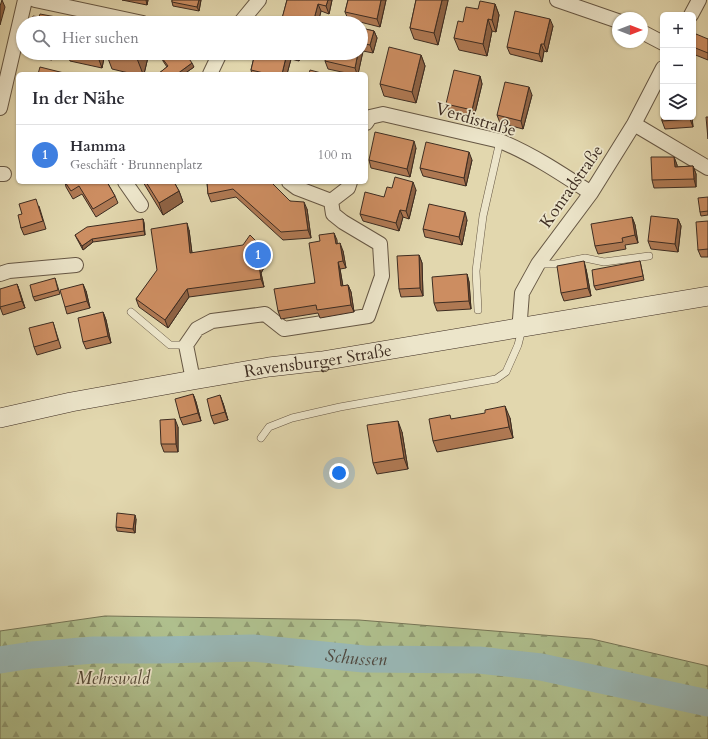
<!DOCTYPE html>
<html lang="de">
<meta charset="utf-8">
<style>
:root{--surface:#fff;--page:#f2f2f3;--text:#2b2b33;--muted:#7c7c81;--line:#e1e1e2;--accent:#0b8043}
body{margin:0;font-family:Cardo,serif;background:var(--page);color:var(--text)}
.controls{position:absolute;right:12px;top:12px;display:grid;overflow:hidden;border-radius:6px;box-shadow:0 1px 3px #0004}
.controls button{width:36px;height:36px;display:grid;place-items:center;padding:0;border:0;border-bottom:1px solid var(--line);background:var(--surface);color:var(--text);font:20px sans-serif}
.compass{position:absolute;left:612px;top:12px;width:36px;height:36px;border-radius:50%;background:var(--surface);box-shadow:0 1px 3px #0004;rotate:90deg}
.you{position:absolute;left:339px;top:473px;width:14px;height:14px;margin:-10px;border:3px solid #fff;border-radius:50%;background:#1a73e8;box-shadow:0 0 0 6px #1a73e833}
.badge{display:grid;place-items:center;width:26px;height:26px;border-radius:50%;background:var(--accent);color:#fff;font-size:13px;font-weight:700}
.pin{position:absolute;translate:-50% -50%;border:2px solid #fff;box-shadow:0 1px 4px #0006}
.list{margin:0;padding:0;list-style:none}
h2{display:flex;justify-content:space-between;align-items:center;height:52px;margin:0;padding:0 16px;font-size:17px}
h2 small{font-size:13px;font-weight:400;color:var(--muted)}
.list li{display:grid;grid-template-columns:26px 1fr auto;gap:12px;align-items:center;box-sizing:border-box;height:60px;padding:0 16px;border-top:1px solid var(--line)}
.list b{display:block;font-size:15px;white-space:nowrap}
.list p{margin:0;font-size:13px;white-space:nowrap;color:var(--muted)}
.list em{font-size:13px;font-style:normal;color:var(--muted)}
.icon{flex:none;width:22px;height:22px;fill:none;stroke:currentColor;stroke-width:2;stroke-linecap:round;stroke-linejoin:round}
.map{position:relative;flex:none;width:708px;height:739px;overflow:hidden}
.search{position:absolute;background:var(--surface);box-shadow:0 1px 3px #0004;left:16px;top:16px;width:352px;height:44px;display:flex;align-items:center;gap:10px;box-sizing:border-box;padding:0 14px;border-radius:22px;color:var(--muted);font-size:15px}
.panel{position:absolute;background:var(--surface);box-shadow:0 1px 3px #0004;left:16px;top:72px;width:352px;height:112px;border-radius:6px}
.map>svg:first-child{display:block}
.forest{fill:url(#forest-firs);stroke:#767657}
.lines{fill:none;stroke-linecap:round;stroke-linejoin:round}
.river{stroke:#99b7b5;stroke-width:27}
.service-casing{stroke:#665744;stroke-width:8}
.minor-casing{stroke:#665744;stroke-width:16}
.secondary-casing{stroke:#3d2c21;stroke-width:20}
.service{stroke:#ece5ca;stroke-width:7}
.minor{stroke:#ece5ca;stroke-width:14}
.secondary{stroke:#ece5ca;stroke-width:19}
.wall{fill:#af7953;stroke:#3d2c21}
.shaded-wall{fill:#8f6344;stroke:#3d2c21}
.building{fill:#cc8d61;stroke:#3d2c21}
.labels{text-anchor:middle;stroke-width:3.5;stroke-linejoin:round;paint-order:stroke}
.street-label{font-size:17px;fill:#3d2c21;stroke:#ece5ca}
.park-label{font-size:17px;font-style:italic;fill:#544937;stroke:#ece5ca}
.water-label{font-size:18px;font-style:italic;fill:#4f483f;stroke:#ece5ca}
</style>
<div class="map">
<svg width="708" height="739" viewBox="0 0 708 739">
<defs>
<pattern id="forest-firs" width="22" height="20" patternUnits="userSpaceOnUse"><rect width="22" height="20" fill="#afbf8d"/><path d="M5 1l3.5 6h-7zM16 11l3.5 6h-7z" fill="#909b73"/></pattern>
</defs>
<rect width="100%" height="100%" fill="#e2d7ae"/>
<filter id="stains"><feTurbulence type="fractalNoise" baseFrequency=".005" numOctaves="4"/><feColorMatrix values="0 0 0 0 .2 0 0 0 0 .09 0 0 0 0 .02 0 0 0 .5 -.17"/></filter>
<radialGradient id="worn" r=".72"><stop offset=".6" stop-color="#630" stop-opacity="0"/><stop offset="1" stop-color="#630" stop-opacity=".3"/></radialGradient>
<path class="forest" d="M105 616 359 620 592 639 708 666V739H0V631Z"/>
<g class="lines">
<path class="river" id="s1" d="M0 660 32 655 94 650H158L253 648 364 659 479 660 541 667 708 703"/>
<g class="service-casing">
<path id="service" d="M538 264H555L585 258 604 262 649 256
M478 310 476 271 483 216 500 141
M131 312 170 345H186
M261 438 269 427 292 418 340 407 496 379 506 372 518 345 522 329"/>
</g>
<g class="minor-casing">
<path id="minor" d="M35 0 143 23
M557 0 618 21
M691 15 699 0
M240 23 259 0
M642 32 663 43
M210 74 220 53
M0 108 25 0
M366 123 370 117 383 114 500 141C532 154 562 174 591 193
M634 124 708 168
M0 174H4
M125 182 141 205
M289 182 297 188 331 201
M331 201 348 188 350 182
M0 274 9 271 76 265
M522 327 520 319 522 293 538 264 591 193 634 124 663 68
M193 380 186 345 197 329 212 321 265 314 284 329 368 316 382 276 380 244 343 222 333 214 331 201"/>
</g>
<g class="secondary-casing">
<g id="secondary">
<path id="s2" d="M0 418 71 402 193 380 269 367 322 361 708 296"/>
</g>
</g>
<use href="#service" class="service"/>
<use href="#minor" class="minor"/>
<use href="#secondary" class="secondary"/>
</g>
<path class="wall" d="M122 0H148L147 5Z
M172 0H201L199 11 173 6 172 2Z
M287 0H332L329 14 321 11 318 23H281Z
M348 0H386L380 27 348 19 345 12Z
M416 0H448L438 45 414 39 410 28Z
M495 4 499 15 496 32 492 31 487 56 459 50 454 38 463 22 478 9Z
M553 26 547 52 544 51 542 62 510 54 507 47Z
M361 28 374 31 377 38 373 53 363 51 358 74H351L328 69 325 61 361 53Z
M708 39V60L693 54V40Z
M28 53H53L52 60 29 56Z
M67 53H105L102 68 70 61Z
M106 53H149L144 74H133L112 69Z
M255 53H301L299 61 291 59 287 74H252L251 70Z
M421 55 425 66 416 103 384 96 380 84Z
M176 57 194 67 184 74H158L167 67 163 61 162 58Z
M480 76 482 84 474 117 449 111 446 104Z
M532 95 523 129 500 123 497 115Z
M663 117H692L693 127 665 129 662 121Z
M416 148 410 177 371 168 369 160Z
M674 157 677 165V167L693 166 696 174V187L654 188 652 180Z
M472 160 466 186 423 176 420 168Z
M65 182H107L115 196 118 203 96 217 82 194 73 199 66 187Z
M143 182H174L179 191 183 202 163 215Z
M207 182 290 201 307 209 311 238 283 240 236 197 211 202 208 194Z
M392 188 416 190 409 219 403 217 399 231 363 221 360 214 384 197Z
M708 197V215L701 216 700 212Z
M39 206 46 229 24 235 21 228 22 214Z
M632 217 635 225 638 243 625 245 626 249 598 254 595 246Z
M143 219 144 223 145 235 93 242 83 250 77 239 75 235Z
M678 219 681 226 678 252 651 249 648 241Z
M467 220 462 245 425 237 423 229Z
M708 221V257H701L698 250Z
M189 230 192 253 269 259 261 273 264 287 189 297 168 328 139 307 136 299Z
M334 233 337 244 343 251 346 268 340 269 343 286 348 285 351 292 354 312 320 318 318 313 281 319 278 311 315 283 320 241Z
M419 255 422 263 423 296 401 297 399 289Z
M640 261 644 280 596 290 594 286Z
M586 269 591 296 564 301 561 293Z
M467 274 469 282 471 309 437 311 434 303Z
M55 278 60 294 35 301 33 297Z
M17 284 25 308 3 315 0 307Z
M86 291 90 308 67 314 65 307Z
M103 312 106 320 111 343 86 349 83 342Z
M53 322 61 348 37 355 34 347Z
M193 394 196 402 201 421 183 425 180 418Z
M223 403 228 420 214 424 211 416Z
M510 418 513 438 437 452 433 441 452 419Z
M178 427V452H164L161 444Z
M402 432 408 469 377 474 373 463Z
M136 519 135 533 117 531 116 527Z"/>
<path class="shaded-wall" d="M2 0 5 7 0 25V6Z
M146 0H148L147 5Z
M199 0H201L199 11 197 7Z
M328 0H332L329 14 326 6Z
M381 0H386L380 27 377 19Z
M442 0H448V1L438 45 434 33Z
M318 4 321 11 318 23H313Z
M495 4 499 15 496 32 492 20Z
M56 17 58 23H55Z
M488 19 492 31 487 56 483 44Z
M550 19 553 26 547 52 544 44Z
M374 31 377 38 373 53 370 45Z
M361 44 363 51 358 74H357L355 68 358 53H361Z
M541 44 544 51 542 62 539 54Z
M49 53H53L52 60Z
M98 53H105L102 68 98 57Z
M137 53H149L144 74H143L136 56Z
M287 53H288L291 59 287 74H282Z
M296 53H301L299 61Z
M421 55 425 66 416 103 412 92Z
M192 63 194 67 184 74H177Z
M480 76 482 84 474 117 472 110Z
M529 87 532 95 523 129 521 121Z
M690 117H692L693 127 690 119Z
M414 141 416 148 410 177 407 169Z
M469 152 472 160 466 186 464 178Z
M674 157 677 165 678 174 675 167Z
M693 166 696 174V187L694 179Z
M413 182 416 190 409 219 406 211Z
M179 191 183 202 163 215 159 203Z
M304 202 307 209 311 238 308 230Z
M400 210 403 217 399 231 396 223Z
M465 212 467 220 462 245 459 237Z
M632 217 635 225 638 243 635 235Z
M143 219 144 223 145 235 144 231Z
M678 219 681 226 678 252 675 244Z
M187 223 189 230 193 261 190 253Z
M334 233 337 240 338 252 336 244Z
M92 239 93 242 83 250 82 246Z
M340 243 343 251 346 268 343 261Z
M266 251 269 259 261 273 264 287 261 279 259 265Z
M419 255 422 263 423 296 420 288Z
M584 261 586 269 591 296 588 288Z
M338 262 340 269 344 294 341 286Z
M467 274 469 282 471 309 469 301Z
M17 284 20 292 25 308 22 301Z
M83 284 86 291 90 308 87 301Z
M348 285 351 292 354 312 351 305Z
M187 289 189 297 168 328 165 320Z
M103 312 106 320 111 343 108 336Z
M193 394 196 402 201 421 198 413Z
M220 395 223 403 228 420 225 412Z
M505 406 510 418 513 438 509 427Z
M175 419 178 427V452L176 444Z
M398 421 402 432 408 469 404 458Z
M135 515 136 519 135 533 133 529Z"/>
<path class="building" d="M172 0H199L197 7 172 2Z
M287 0H328L326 6 318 4 313 23H284L281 22Z
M348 0H381L377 19 345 12Z
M416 0H442L434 33 410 28Z
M480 1 495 4 492 20 488 19 483 44 454 38 458 21 463 22 466 7 478 9Z
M515 11 550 19 544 44H541L539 54 507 47Z
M40 14 56 17 55 23H32L33 16 39 17Z
M111 18 127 22 126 23H110Z
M85 19 102 23H84Z
M361 28 374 31 370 45 361 43Z
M696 34 708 39V53L693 47V40Z
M389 47 421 55 412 92 380 84Z
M80 53H98V57Z
M125 53H137L136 56Z
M168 53H173L176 57 182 53H185L192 63 177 74H158L168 66 162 58Z
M255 53H287L282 74H268L251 70Z
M327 53H358L355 68 325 61Z
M40 67 64 73V74H38Z
M310 70 325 74H309Z
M454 70 480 76 472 110 446 104Z
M505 82 529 87 521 121 497 115Z
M661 98H663V117H690V119L662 121Z
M706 117H708V139Z
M375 132 414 141 407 169 369 160Z
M426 142 469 152 464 178 420 168Z
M651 157H674L675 167 693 166 694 179 652 180Z
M395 177 413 182 406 211 400 210 396 223 360 214 365 192 384 197 387 187 392 188Z
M65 182H107L115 196 93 209 79 186 71 191Z
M146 182H174L179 191 159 203Z
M207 182H271L290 201 304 202 308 230 281 232 233 189 208 194Z
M708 197V211L700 212 698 198Z
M36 199 43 221 21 228 18 215 22 214 19 204Z
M429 204 465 212 459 237 423 229Z
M651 216 678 219 675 244 648 241Z
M632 217 635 235 622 238 623 242 595 246 591 224Z
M143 219 144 231 92 239 82 246 75 235 87 227Z
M708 221V249L698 250 696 222Z
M187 223 190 253 243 245 250 235 266 251 259 265 261 279 187 289 165 320 136 299 157 270 151 229Z
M334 233 336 244 340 243 343 261 338 262 341 286 348 285 351 305 317 310 316 305 278 311 274 289 315 283 309 243 320 241 319 235Z
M419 255 420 288 399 289 397 256Z
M584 261 588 288 561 293 557 266Z
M640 261 643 276 594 286 592 270Z
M467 274 469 301 434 303 432 277Z
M55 278 58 290 33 297 30 285Z
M17 284 22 301 0 307V289Z
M83 284 87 301 65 307 60 290Z
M103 312 108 336 83 342 78 318Z
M53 322 58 340 34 347 29 328Z
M193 394 198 413 180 418 175 399Z
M220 395 225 412 211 416 207 399Z
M505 406 509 427 433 441 429 419 450 415 451 419 485 413V410Z
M175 419 176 444H161L160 420Z
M398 421 404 458 373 463 367 425Z
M117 513 135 515 133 529 116 527Z"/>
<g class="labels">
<g class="street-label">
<text transform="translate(476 119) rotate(16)" y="6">Verdistraße</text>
<text transform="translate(571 186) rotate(-55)" y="6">Konradstraße</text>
<text dy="6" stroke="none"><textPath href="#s2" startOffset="323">Ravensburger Straße</textPath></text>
</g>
<g class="park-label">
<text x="113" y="684">Mehrswald</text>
</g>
<g class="water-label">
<text dy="6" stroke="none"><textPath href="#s1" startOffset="357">Schussen</textPath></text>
</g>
</g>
<rect width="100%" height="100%" filter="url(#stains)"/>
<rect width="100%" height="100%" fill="url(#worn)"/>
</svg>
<div class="controls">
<button>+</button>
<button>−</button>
<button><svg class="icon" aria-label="layers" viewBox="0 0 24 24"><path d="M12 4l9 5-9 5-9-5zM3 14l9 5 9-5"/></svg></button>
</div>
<svg class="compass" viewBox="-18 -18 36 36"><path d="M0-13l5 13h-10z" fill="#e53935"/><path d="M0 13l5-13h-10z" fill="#7c7c81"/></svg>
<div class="you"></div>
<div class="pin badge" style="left:258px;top:255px;background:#3f7fe0">1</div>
<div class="search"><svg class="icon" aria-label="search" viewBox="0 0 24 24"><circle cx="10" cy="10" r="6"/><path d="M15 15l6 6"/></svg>Hier suchen</div>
<section class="panel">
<h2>In der Nähe<small></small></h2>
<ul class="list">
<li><span class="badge" style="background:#3f7fe0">1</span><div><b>Hamma</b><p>Geschäft · Brunnenplatz</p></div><em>100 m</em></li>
</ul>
</section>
</div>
